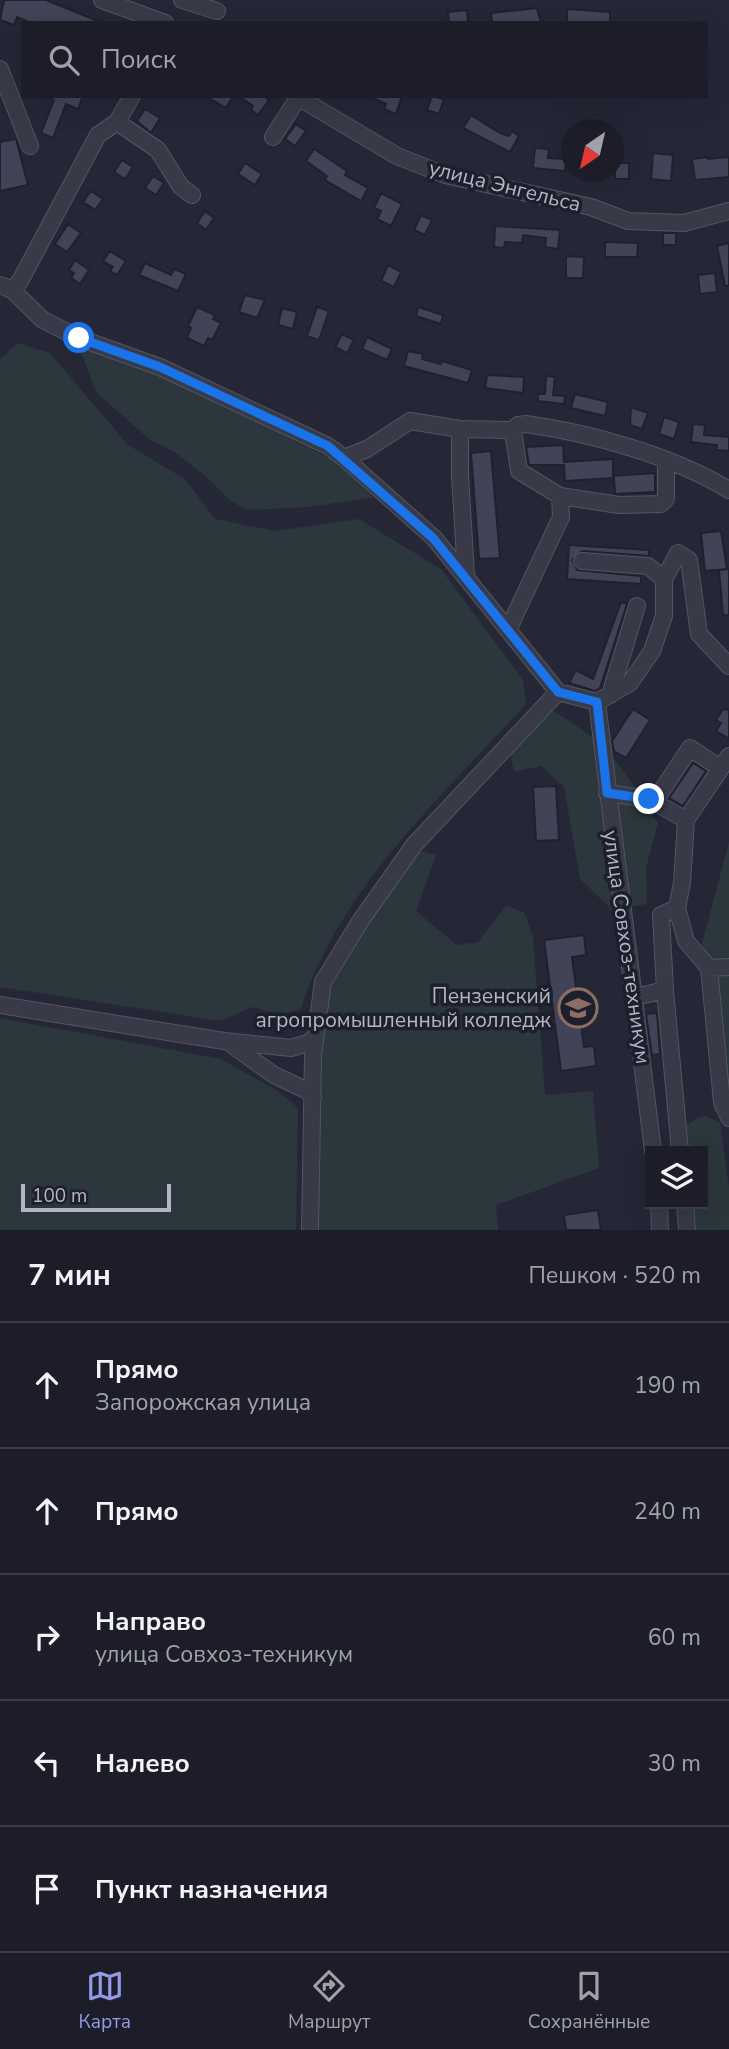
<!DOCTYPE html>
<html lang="ru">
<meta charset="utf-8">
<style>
:root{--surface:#1c1d29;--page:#252631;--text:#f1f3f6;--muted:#a0a2a8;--line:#3a3b46;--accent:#939ae9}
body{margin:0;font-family:"Nunito Sans",sans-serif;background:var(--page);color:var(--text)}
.controls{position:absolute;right:21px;bottom:21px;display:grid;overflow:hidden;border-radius:0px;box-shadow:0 7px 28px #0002}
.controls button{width:63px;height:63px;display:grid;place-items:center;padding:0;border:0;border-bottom:2px solid var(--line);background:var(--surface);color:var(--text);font:35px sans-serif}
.compass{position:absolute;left:561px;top:119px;width:63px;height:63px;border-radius:50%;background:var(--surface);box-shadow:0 7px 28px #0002;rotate:214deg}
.scale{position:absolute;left:21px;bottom:18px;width:150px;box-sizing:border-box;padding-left:7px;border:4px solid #b3b5c4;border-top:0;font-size:19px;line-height:24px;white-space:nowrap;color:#b3b5c4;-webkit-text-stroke:5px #1d1f2d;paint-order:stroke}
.stop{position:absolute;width:21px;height:21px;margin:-16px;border:5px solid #1a73e8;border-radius:50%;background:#fff}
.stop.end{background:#1a73e8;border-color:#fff;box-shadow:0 2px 7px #0008}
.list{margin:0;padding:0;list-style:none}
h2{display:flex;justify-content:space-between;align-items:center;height:91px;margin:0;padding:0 28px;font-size:30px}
h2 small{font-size:23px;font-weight:400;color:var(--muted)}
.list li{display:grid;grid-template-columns:46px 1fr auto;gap:21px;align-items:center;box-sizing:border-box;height:126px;padding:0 28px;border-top:2px solid var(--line)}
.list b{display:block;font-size:26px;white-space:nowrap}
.list p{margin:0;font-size:23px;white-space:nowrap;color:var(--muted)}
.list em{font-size:23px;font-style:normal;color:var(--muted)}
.icon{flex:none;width:38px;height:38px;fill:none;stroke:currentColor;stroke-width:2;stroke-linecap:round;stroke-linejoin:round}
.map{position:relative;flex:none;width:729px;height:1230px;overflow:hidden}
.search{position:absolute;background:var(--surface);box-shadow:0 7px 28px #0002;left:21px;right:21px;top:21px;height:77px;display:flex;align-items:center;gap:18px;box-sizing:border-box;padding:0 24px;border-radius:0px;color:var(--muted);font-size:26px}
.sheet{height:721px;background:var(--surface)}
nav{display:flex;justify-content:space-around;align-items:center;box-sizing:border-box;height:98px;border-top:2px solid var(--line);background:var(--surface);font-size:19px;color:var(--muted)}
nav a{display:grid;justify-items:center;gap:4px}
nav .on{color:var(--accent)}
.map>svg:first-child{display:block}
.green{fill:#2b373c}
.building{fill:#414457;stroke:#1f212f;stroke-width:2}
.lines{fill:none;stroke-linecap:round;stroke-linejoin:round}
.minor-casing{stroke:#535563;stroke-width:18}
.minor{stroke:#383a48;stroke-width:16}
.route{stroke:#1a73e8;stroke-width:9}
.labels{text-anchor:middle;stroke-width:7;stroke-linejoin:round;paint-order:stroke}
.street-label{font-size:21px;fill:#b3b5c4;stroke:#1d1f2d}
.poi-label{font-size:21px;fill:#b3b5c4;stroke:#1d1f2d;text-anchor:end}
</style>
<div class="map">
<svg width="729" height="1230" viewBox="0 0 729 1230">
<rect width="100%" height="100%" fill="#252737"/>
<path class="green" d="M18 343 50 353 128 445 185 479 215 519 275 531 359 519 441 569 523 680 526 704C444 794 337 891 301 1009L282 1015 252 1007 221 1021 0 987V359Z
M79 347 149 370 333 460 373 497 310 507 247 510 231 501 208 478 173 451 150 440 96 392Z
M553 711C608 742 625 771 658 823L646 868 647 904 612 910 580 879 564 787 541 766 514 772 510 752Z
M729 842V1112H714L702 943Z
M421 851 436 855 416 911 457 945 478 942 506 906 524 912 533 937 545 1095 593 1091 599 1168 496 1205 498 1230H318L316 1092 327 987 367 923Z
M0 1018 221 1059 278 1091 298 1108 296 1230H0Z
M707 1116 720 1123 729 1188V1230H695L693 1204H703V1151H688L686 1126 698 1117Z"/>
<path class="building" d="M4 0H46L103 23H31L17 17 14 25 0 20Z
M537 8 541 23H492L491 13Z
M567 9 610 12V23H567Z
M467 10 468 23H449L448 12Z
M47 96H83L78 109 66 104 53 138 41 133 54 100Z
M206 96H233L226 108Z
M239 96H264L269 100 258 115 251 110 253 106Z
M368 96H402L396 114 384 109 386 104Z
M432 96 444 99 439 114 427 110Z
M145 109 160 118 151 133 137 121Z
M471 115 500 133 509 136 512 131 519 136 510 152 463 128Z
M296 124 306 131 295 146 285 139Z
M16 139 28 185 0 191V142Z
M535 148 549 149 548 158 566 159 565 171 533 168Z
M314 149 347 171 345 175 368 188 361 201 325 180 327 176 306 161Z
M653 153 673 155 671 181 651 179Z
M708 157V159L729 157V177L695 180 692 159Z
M122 160 133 167 125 179 114 172Z
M245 163 262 174 255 185 238 174Z
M615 163H629V179H615Z
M153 176 164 183 156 195 145 188Z
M91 191 103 199 95 210 83 202Z
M381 193 402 204 391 226 377 219 381 211 374 208Z
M205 211 214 218 206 230 197 223Z
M421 215 432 220 425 235 414 230Z
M68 224 81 233 67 252 55 244Z
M495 226 560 230 558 249 545 247 546 238 523 235 522 243 505 242 504 248 494 247Z
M663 233H676V245H663Z
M605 242 638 243 637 257H605Z
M729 243V286H725L717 246Z
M110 251 126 261 117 275 110 271 113 267 103 261Z
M566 256 584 257 583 278H566Z
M75 260 89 270 80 284 71 278 74 273 69 270Z
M145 263 171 275 174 269 186 274 178 291 139 275Z
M388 265 401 272 394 287 381 281Z
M715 273 717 292 700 294 698 275Z
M245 295 265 300 257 318 239 312Z
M197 307 215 315 213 319 221 323 212 340 208 338 204 346 187 338 191 328 188 326Z
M317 307 329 311 319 340 307 336Z
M418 307 443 315 441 324 416 316Z
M282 308 297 312 293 329 278 325Z
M342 334 354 340 347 353 335 347Z
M367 337 392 349 387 360 362 349Z
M408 351 423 354 422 359 441 364 442 361 472 370 468 383 404 366Z
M487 375 524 377 523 393 485 388Z
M546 376 555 377 553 395 565 396 564 404 538 401V394H545Z
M575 394 608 402 605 416 571 408Z
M631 407 648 413 642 429 630 425Z
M664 417 679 422 674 439 659 434Z
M693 424 705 425 704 435 729 437V451L716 450 717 445 691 442Z
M563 445 564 462 613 459V476L655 473V492L615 494 614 478 565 481 564 465H529L526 447Z
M491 451 500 558 479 559 471 453Z
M721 531 727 569 705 571 701 533Z
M569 545 649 550V556L582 551 572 560 577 570 641 576V584L567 579Z
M729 569V615H723L719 570Z
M621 602 627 604 600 688 595 691 569 683 576 670 593 679Z
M633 709 650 720 626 758 614 751 612 741Z
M723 709 729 710V739L716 731 721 723 716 720Z
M693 763 706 771 683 806 669 798Z
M556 786 559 840 536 841 533 787Z
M584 935 586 955 572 957 584 1047 594 1046 596 1066 561 1071 544 940Z
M657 1013 660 1054 652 1055 646 1014Z
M598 1210 601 1230H566L564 1215Z"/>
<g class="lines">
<g class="minor-casing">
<path id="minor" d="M102 0 165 23
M182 0 217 11
M0 69 30 146
M296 96 397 156 445 175 591 207 628 221 684 223 729 211
M117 122 158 150 181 187 192 195
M273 137 298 98
M0 285 12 290 43 320 79 338 160 367 328 446 344 458 367 449 410 421 460 429 513 430 518 425 526 424C591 433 673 456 729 490
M12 290 20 281 98 135 117 122 132 96
M460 429V476L466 575
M513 430 519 471 560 496 619 505 661 504 666 499V462
M344 458 434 538 558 692
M582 561 648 566 664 579
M508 630 561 517 560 496
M610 695 637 606
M597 702 653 1151
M607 793 649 799 686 820 729 756
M655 801 690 748 720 768
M677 908 686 941 709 968 722 1102 729 1118
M709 968 729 967
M665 990 680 1151
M635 997 665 990 661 915 677 908 682 883 686 820
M0 1005 224 1041 291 1048 308 1043 315 1037
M232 1045 274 1075 308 1091 313 1099
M659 1204 660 1230
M685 1204 687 1230
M310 1230 313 1056 323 982 361 920 414 845 558 692 597 702 630 683 652 651 664 616V579L678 553 689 560 699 634 729 666"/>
</g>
<use href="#minor" class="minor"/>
</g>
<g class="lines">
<path class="route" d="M79 338 160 367 328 446 433 538 558 692 597 702 607 793 649 799"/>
</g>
<defs>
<g id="university-ring" transform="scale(2.0125)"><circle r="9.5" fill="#1d1f2d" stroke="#8d6e63" stroke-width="1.5"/><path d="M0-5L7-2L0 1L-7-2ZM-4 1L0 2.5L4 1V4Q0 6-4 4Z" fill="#8d6e63"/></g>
</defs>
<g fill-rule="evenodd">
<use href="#university-ring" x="578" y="1008"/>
</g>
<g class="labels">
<g class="street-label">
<text transform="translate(505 186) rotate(14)" y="7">улица Энгельса</text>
<text transform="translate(627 947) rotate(82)" y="7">улица Совхоз-техникум</text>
</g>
<g class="poi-label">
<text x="551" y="1003">Пензенский<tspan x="551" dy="24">агропромышленный колледж</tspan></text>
</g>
</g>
</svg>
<div class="controls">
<button><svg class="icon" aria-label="layers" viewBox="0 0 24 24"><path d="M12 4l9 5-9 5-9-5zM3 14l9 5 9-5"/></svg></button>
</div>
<svg class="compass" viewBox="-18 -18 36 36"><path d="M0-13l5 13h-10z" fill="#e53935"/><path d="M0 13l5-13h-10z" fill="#a0a2a8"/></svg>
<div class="scale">100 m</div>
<div class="stop" style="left:79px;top:338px"></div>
<div class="stop end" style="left:649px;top:799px"></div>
<div class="search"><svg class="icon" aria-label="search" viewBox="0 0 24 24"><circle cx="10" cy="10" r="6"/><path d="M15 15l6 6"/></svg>Поиск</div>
</div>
<section class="sheet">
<h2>7 мин<small>Пешком · 520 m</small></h2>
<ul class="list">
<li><svg class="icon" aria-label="ahead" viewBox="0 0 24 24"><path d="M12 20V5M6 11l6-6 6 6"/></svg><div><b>Прямо</b><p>Запорожская улица</p></div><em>190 m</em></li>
<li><svg class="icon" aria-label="ahead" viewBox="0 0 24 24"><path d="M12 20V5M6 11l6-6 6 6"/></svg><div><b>Прямо</b></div><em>240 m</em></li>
<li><svg class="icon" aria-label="right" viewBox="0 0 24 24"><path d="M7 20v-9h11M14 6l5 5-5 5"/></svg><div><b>Направо</b><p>улица Совхоз-техникум</p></div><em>60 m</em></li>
<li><svg class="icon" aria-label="left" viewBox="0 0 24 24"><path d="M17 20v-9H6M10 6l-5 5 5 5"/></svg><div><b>Налево</b></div><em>30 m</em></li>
<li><svg class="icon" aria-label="arrive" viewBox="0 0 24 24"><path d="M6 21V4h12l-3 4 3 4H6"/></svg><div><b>Пункт назначения</b></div></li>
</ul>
</section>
<nav>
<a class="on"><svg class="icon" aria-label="map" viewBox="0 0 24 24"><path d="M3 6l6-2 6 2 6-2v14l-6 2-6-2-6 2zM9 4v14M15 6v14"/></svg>Карта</a>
<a><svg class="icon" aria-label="directions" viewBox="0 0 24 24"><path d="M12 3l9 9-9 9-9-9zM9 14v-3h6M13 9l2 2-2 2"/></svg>Маршрут</a>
<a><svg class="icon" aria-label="saved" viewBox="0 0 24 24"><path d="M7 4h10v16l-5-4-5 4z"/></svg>Сохранённые</a>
</nav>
